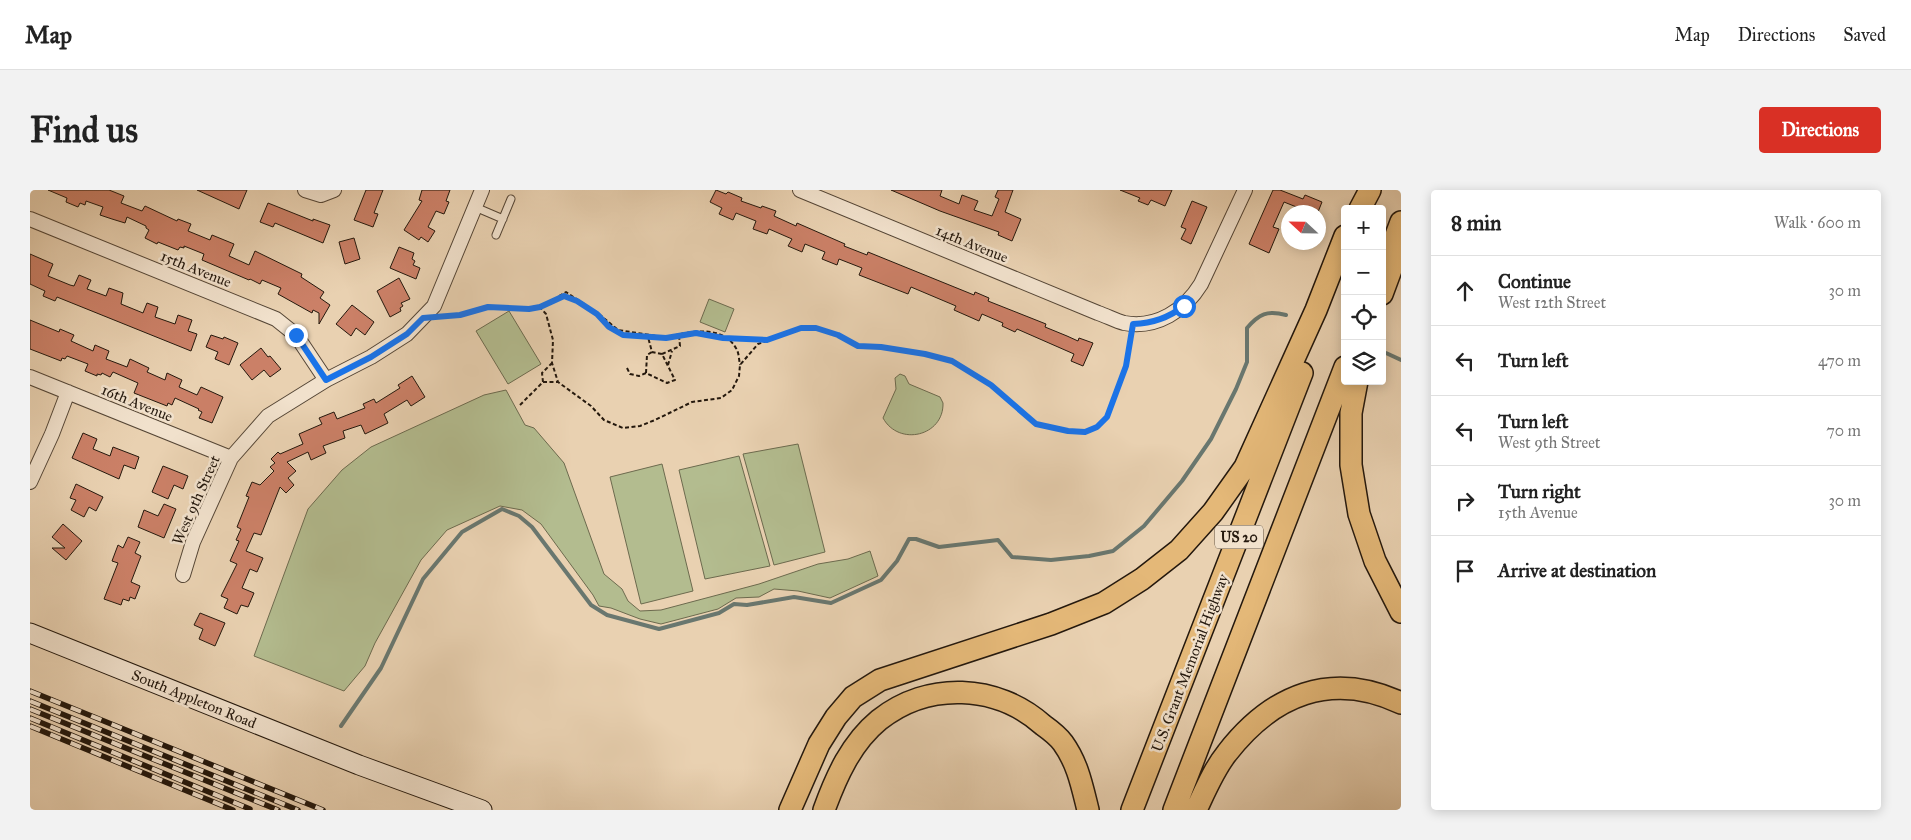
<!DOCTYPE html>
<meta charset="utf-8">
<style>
:root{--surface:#fff;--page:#f2f2f2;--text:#222;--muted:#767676;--line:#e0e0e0;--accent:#d93025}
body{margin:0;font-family:"IM FELL Great Primer",serif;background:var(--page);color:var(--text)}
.controls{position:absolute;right:15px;top:15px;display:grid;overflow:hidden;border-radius:5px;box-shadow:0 2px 12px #0003}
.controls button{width:45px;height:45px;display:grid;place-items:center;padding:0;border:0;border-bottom:1px solid var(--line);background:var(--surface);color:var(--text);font:25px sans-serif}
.compass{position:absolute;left:1251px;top:15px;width:45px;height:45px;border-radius:50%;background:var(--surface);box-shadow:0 2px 12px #0003;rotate:292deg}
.stop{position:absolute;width:15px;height:15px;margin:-11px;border:4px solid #1a73e8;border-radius:50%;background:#fff}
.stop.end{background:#1a73e8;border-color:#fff;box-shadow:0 1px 5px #0008}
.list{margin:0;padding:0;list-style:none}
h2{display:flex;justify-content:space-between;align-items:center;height:65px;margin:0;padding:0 20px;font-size:21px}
h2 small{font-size:16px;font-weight:400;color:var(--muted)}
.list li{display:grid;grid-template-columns:32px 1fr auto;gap:15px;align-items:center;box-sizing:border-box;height:70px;padding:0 20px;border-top:1px solid var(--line)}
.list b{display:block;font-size:19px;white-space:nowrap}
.list p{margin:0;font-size:16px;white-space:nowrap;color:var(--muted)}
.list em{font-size:16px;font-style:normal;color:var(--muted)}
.icon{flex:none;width:28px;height:28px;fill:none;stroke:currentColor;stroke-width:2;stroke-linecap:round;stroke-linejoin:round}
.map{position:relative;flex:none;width:1371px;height:620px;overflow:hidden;border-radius:5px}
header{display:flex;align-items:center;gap:30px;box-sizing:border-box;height:70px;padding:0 25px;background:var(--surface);border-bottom:1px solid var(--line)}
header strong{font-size:24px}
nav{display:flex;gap:28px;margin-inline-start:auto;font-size:18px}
.intro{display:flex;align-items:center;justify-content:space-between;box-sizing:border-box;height:120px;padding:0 30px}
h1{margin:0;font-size:35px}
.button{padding:12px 22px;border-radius:5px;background:var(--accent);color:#fff;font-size:18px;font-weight:700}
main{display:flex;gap:30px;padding:0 30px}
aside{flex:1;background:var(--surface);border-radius:5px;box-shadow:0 2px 12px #0003}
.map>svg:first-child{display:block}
.green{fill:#b3bc8f;stroke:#6c6a4e}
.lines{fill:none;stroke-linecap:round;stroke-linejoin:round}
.stream{stroke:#69776f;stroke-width:4}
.building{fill:#cb8067;stroke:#24180d}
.service-casing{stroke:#554636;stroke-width:9}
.minor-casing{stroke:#554636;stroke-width:16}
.secondary-casing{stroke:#24180d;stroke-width:21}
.primary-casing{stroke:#24180d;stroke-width:24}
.path{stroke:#24180d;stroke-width:2;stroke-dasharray:4 2.5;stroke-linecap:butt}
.service{stroke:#f1e1cc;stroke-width:7}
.minor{stroke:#f1e1cc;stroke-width:14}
.secondary{stroke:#f1e1cc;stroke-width:19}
.primary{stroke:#e4b878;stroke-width:21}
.rail-casing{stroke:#24180d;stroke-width:5.5}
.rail{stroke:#f1e1cc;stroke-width:4;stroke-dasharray:11;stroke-linecap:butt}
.route{stroke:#1a73e8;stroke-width:6}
.labels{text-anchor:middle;stroke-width:5;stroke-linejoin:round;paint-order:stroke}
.shield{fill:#f1e1cc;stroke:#625446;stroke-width:1}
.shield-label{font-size:14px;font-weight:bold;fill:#24180d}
.street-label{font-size:15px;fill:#24180d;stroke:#f1e1cc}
</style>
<header>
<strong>Map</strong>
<nav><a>Map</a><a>Directions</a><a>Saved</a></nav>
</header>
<div class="intro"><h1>Find us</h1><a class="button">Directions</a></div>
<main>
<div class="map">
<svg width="1371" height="620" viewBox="0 0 1371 620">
<rect width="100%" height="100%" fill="#e9d1b1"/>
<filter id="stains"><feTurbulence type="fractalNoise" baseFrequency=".004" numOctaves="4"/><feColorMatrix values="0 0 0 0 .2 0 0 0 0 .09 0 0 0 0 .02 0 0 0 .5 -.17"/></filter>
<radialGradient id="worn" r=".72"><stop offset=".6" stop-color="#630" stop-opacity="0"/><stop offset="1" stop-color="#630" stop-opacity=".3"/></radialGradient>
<path class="green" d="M679 109 704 119 695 142 670 132Z
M479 121 511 174 478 194 446 141Z
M870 184 875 186 879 194 910 207 913 213C914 246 869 257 853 228L866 199 865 188Z
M476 200 495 235 504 238 534 273 574 384 592 399 598 411 610 421 631 420 729 394 788 374 818 369 840 361 848 386 800 408 768 401 744 399 729 407 706 408 688 419 631 434 610 429 581 418 569 416 563 405 511 334 492 320 470 316 417 340 391 370 345 453 335 476 314 501 224 466 278 319 312 280 341 257 454 205Z
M768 254 795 362 744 375 713 264Z
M709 266 740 376 675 389 649 280Z
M632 274 663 401 611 414 580 287Z"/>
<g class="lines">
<path class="stream" d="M1356 163 1371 170
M311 536 351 478 393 389 432 342 472 319 489 326 502 337 561 415 577 425 629 439 689 423 704 414 717 415 764 407 801 413 851 390 867 371 879 349H886L909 357 968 350 982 367 1021 370 1059 366 1083 361 1114 336 1152 291 1181 249 1206 199 1217 172V138C1229 124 1237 120 1256 125"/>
</g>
<path class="building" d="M18 0H79L94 6 91 13 112 21 115 16 147 31 148 29 161 34 158 41 180 50 182 45 204 54 199 66 219 75 225 61 272 84 271 87 294 102 290 108 300 115 289 134V123L283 120 282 123 248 104 251 98 232 90 230 94 220 89 219 90 172 70 174 64 154 56V58L150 57 148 60 128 52 127 54 115 48 119 40 116 38V36L97 27 95 33 82 29 70 25 73 17 56 11 55 15 50 13 48 17 36 12 37 8Z
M167 0H217L209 19Z
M336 0H353L344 23 348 24 343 37 324 30Z
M392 0H420L416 11 419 12 414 24 406 21 398 37 405 41 398 52 391 47 389 50 374 40 392 11 389 10Z
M686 0 696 4 698 2 712 8 711 11 731 18 732 16 746 21 744 26 766 36 767 33 815 54 814 56 837 65 838 62 944 105 945 102 959 108 958 111 1016 134 1015 137 1037 146 1048 151 1049 148 1063 153 1053 176 1041 171 1044 164 987 139 985 142 972 136 973 133 952 124 949 131 924 120 926 116 881 97 878 104 829 85 832 78 809 69 807 75 792 69 795 62 775 54 772 62 758 56 762 49 739 39 737 44 723 39 726 31 706 23 703 30 689 24 692 18 680 12Z
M861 0H912L910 6 929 14 932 5 948 11 944 20 962 26 969 9 965 7 968 0H983L975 22 991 29 982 51 968 45 969 42 910 21Z
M1090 0H1142L1135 16 1121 10 1118 15 1108 11 1110 8Z
M1243 0H1250L1273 9 1275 5 1292 12 1288 22H1279L1254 12 1243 37 1249 39 1239 63 1219 54Z
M1162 11 1177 17 1161 54 1151 49 1156 39 1151 37Z
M238 13 283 31V29L300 35 293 53 245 33 243 37 230 32Z
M324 48 330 69 315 74 309 52Z
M369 57 384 63 382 69 385 71 383 75 390 78 386 89 360 78Z
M0 64 23 74 18 86 40 95 44 96 49 85 61 90 57 99 76 106 79 98 93 103 91 114 113 123 117 113 128 117 125 127 145 134 148 125 162 130 158 141 167 144 161 161 27 107 25 111 13 106 15 101 0 94Z
M369 88 380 109 371 113 373 116 370 118 371 121 360 127 347 101Z
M322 115 344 132 335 145 326 138 321 146 306 134Z
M0 130 29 142 30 139 44 145 41 151 63 161 65 155 79 161 76 169 97 177 100 169 119 178 117 182 135 190 137 183 152 190 149 197 167 205 171 197 193 207 182 233 169 228 172 222 168 220 169 219 145 208 142 215 138 213 137 216 104 203 108 193 83 182 80 187 72 183 71 185 67 184V186L55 181 58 174 37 166 35 169 32 168 31 171 0 159Z
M181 145 193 149 194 147 208 153 199 175 185 169 188 162 176 157Z
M231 158 238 167 240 166 251 179 240 187 234 180 222 190 210 175Z
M382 186 395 207 381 216 377 210 354 224 358 233 335 244 331 235 313 241 315 248 293 256 296 263 281 270 278 262 257 272 266 281 258 288 264 295 256 303 250 297 231 345 224 343 216 361 233 368 227 382 220 379 212 398 224 403 218 417 211 415 207 424 194 418 198 409 191 406 207 374 200 371 209 351 206 350 211 339 207 337 219 307 216 306 222 292 230 295 244 281 240 277 245 273 241 269 248 262 250 264 273 254 269 244 292 234 289 228 304 222 307 229 335 218 333 214 344 209 346 213 370 198 368 195Z
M53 243 67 249 63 259 80 266 83 257 109 267 105 279 94 275 89 289 42 268Z
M133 276 158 286 153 299 144 295 138 309 122 302Z
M46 294 73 307 66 321 59 317 54 327 41 320 46 310 40 308Z
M134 314 146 319 134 348 108 337 114 320 128 326Z
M33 334 52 351 36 370 22 358H35L22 347Z
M98 347 110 352 105 363 111 366 101 392 110 396 105 409 100 407 99 411 93 409 91 415 74 409 88 373 82 371 88 355 93 358Z
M170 423 195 433 185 456 169 449 173 439 164 435Z"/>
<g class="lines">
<g class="service-casing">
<path id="service" d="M445 17 473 29
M466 45 481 9"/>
</g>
<g class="minor-casing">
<path id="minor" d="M275 0 291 5 304 0
M770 0 1068 123C1077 126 1086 131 1094 133 1127 139 1155 120 1171 94L1215 0
M0 29 246 129 266 145 296 190
M0 187 201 268
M0 292 22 244 38 202
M153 385 163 352 201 268 238 226 296 190 341 167 377 144 404 116 452 0"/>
</g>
<g class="secondary-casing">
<path id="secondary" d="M0 443 329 575 452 620"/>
</g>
<g class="primary-casing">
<path id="primary" d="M1330 19 1340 0
M1359 64 1371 32
M1352 104 1371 53
M1327 191 1321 223V275L1329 324 1345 371 1371 422
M760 620 789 554 806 527 823 507 850 490 1021 434 1074 413 1112 389 1149 360 1183 322 1215 277 1286 120 1315 46
M794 620C806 587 821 553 849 530 898 491 967 494 1013 535 1020 540 1028 546 1033 553 1048 574 1052 596 1058 620
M1102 620 1272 183
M1144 620 1315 177
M1166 620C1175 601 1184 579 1197 563 1242 505 1301 480 1371 513"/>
</g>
<path class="path" d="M529 106 536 102 563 120
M510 117 534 106 547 111 567 124 579 137 593 145 636 148 667 143 693 148 736 150
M569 124 588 140 633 147
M413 126 430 125 459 117 499 119 510 117 516 124 523 150 522 173 528 192 561 216 574 230 593 238 610 236 625 230 662 212 691 208 702 200 709 186 710 175 728 154 771 138H786L809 145 828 156 851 157 895 164 922 171 961 195 1006 234 1038 241 1055 242 1067 237 1077 227 1096 176 1101 146
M638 147C660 141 694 134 707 160 709 164 709 170 710 175
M632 164 650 156 649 146
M638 175 642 161
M597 178 600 184 609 186 616 183 637 193 645 190 632 164 622 162 618 147
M616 183 617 165 622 162
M513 192 512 183 522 173
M490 215 513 192H528"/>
<use href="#service" class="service"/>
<use href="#minor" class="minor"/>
<use href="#secondary" class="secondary"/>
<use href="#primary" class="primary"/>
<g class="rail-casing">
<path id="rail" d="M0 501 293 620
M0 511 268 620
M0 519 248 620
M0 528 220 619
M0 536 203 620"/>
</g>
<use href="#rail" class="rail"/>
</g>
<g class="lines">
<path class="route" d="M266 145 296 190 341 167 377 144 393 128 430 125 458 117 499 119 510 117 534 106 547 111 567 124 579 137 593 145 636 148 666 143 693 148 737 150 771 138H786L808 145 828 156 851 157 895 164 922 171 961 195 1006 234 1038 241 1055 242 1067 237 1077 227 1096 176 1103 134C1123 133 1138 128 1154 116"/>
</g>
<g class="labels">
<rect class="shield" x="1185" y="335.5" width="48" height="23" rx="4"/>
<g class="shield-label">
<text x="1209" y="352">US 20</text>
</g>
<g class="street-label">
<text transform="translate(942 54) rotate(22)" y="5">14th Avenue</text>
<text transform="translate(166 79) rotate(22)" y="5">15th Avenue</text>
<text transform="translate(107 213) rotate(22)" y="5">16th Avenue</text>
<text transform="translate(166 310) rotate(-66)" y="5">West 9th Street</text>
<text transform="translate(1160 473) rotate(-69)" y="5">U.S. Grant Memorial Highway</text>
<text transform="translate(164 509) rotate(22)" y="5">South Appleton Road</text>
</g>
</g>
<rect width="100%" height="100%" filter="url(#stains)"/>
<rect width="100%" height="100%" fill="url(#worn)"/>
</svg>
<div class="controls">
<button>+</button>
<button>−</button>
<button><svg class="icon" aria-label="locate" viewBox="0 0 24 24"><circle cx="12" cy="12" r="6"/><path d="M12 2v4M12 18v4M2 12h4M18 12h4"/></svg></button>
<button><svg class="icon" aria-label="layers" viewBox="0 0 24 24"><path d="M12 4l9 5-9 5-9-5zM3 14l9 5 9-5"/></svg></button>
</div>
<svg class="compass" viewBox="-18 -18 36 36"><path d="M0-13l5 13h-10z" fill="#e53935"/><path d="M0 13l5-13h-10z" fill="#767676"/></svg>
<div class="stop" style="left:1154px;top:116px"></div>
<div class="stop end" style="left:266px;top:145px"></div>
</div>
<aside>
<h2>8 min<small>Walk · 600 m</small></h2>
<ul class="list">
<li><svg class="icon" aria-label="ahead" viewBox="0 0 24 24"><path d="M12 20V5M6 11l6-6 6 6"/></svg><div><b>Continue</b><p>West 12th Street</p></div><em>30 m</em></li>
<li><svg class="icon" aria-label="left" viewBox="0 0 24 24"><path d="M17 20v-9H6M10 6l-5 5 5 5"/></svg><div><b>Turn left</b></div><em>470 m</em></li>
<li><svg class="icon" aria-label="left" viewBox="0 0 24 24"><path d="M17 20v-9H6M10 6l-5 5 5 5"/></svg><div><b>Turn left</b><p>West 9th Street</p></div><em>70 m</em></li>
<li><svg class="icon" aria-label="right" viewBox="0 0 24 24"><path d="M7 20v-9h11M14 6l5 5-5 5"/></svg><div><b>Turn right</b><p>15th Avenue</p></div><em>30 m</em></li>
<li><svg class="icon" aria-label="arrive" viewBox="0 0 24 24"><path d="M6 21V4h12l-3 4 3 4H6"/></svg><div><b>Arrive at destination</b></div></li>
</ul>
</aside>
</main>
